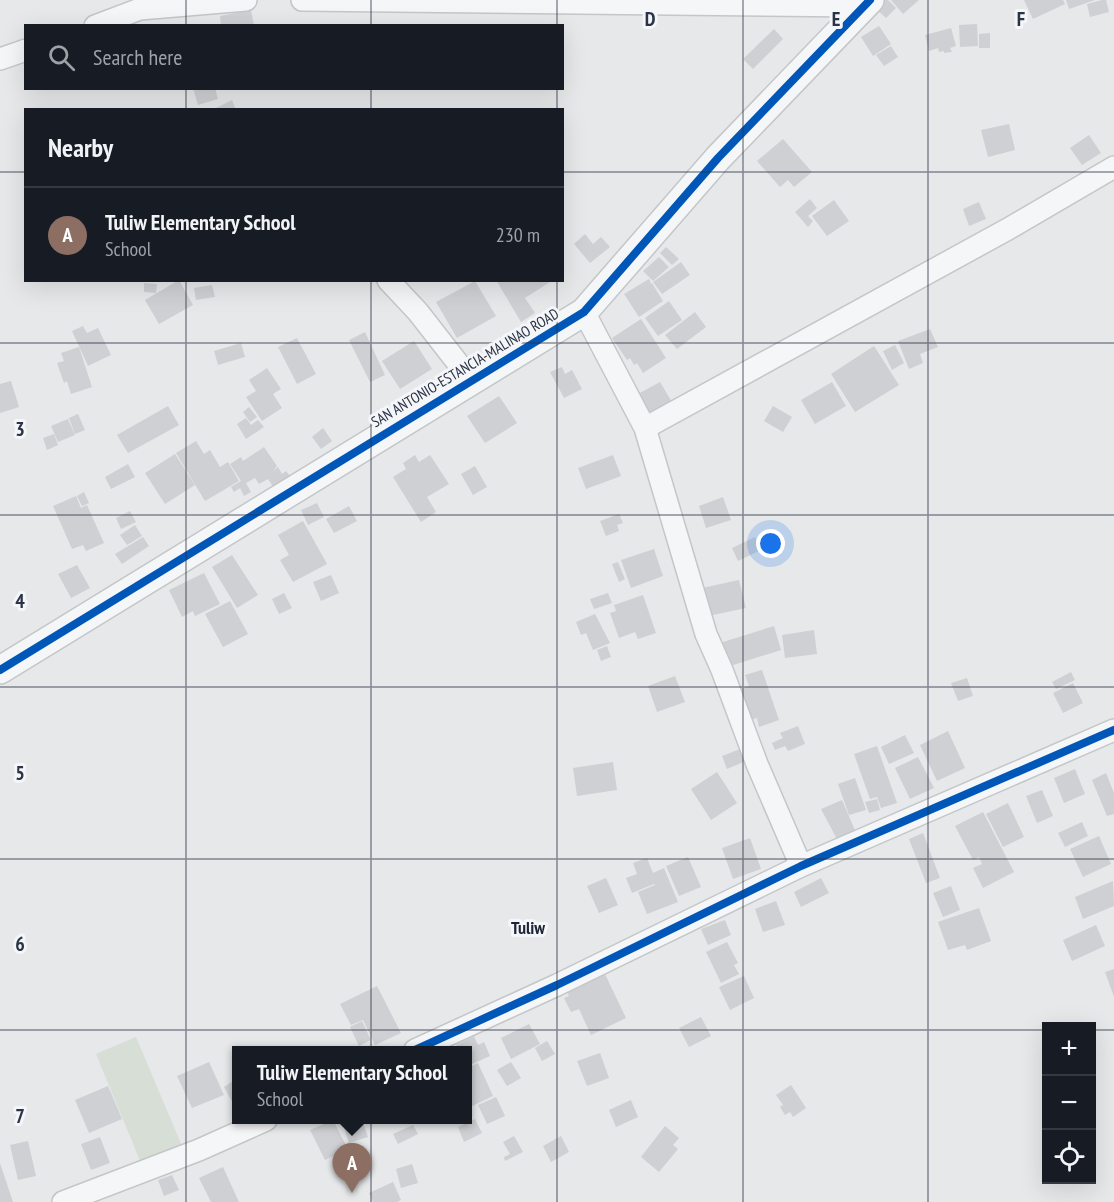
<!DOCTYPE html>
<meta charset="utf-8">
<style>
:root{--surface:#171b24;--page:#20242c;--text:#f1f3f6;--muted:#9ea1a6;--line:#363941;--accent:#d93025}
body{margin:0;font-family:"PT Sans Narrow",sans-serif;background:var(--page);color:var(--text)}
.controls{position:absolute;right:18px;bottom:18px;display:grid;overflow:hidden;border-radius:0px;box-shadow:0 6px 24px #0002}
.controls button{width:54px;height:54px;display:grid;place-items:center;padding:0;border:0;border-bottom:2px solid var(--line);background:var(--surface);color:var(--text);font:30px sans-serif}
.you{position:absolute;left:771px;top:544px;width:21px;height:21px;margin:-15px;border:4px solid #fff;border-radius:50%;background:#1a73e8;box-shadow:0 0 0 9px #1a73e833}
.badge{display:grid;place-items:center;width:39px;height:39px;border-radius:50%;background:var(--accent);color:#fff;font-size:20px;font-weight:700}
.pin{position:absolute;translate:-50% -50px;filter:drop-shadow(0 2px 3px #0008)}
.pin::after{content:'';position:absolute;top:32px;width:21px;height:18px;background:inherit;clip-path:polygon(0 0,100% 0,50% 100%)}
.popup{position:absolute;left:232px;top:1046px;width:240px;height:78px;box-sizing:border-box;display:grid;place-content:center;border-radius:0px;background:var(--surface);filter:drop-shadow(0 2px 4px #0005);font-size:20px;white-space:nowrap;color:var(--muted)}
.popup b{font-size:22px;color:var(--text)}
.popup::after{content:'';position:absolute;left:50%;top:100%;margin-left:-12px;border:12px solid transparent;border-top-color:var(--surface)}
.list{margin:0;padding:0;list-style:none}
h2{display:flex;justify-content:space-between;align-items:center;height:78px;margin:0;padding:0 24px;font-size:26px}
h2 small{font-size:20px;font-weight:400;color:var(--muted)}
.list li{display:grid;grid-template-columns:39px 1fr auto;gap:18px;align-items:center;box-sizing:border-box;height:96px;padding:0 24px;border-top:2px solid var(--line)}
.list b{display:block;font-size:22px;white-space:nowrap}
.list p{margin:0;font-size:20px;white-space:nowrap;color:var(--muted)}
.list em{font-size:20px;font-style:normal;color:var(--muted)}
.icon{flex:none;width:33px;height:33px;fill:none;stroke:currentColor;stroke-width:2;stroke-linecap:round;stroke-linejoin:round}
.map{position:relative;flex:none;width:1114px;height:1202px;overflow:hidden}
.search{position:absolute;background:var(--surface);box-shadow:0 6px 24px #0002;left:24px;top:24px;width:540px;height:66px;display:flex;align-items:center;gap:15px;box-sizing:border-box;padding:0 21px;border-radius:0px;color:var(--muted);font-size:22px}
.panel{position:absolute;background:var(--surface);box-shadow:0 6px 24px #0002;left:24px;top:108px;width:540px;height:174px;border-radius:0px}
.map>svg:first-child{display:block}
.green{fill:#d6ded6}
.building{fill:#ced0d3}
.lines{fill:none;stroke-linecap:round;stroke-linejoin:round}
.minor-casing{stroke:#c4c6c8;stroke-width:24}
.tertiary-casing{stroke:#c4c6c8;stroke-width:30}
.minor{stroke:#f5f6f7;stroke-width:21}
.tertiary{stroke:#f5f6f7;stroke-width:27}
.cycleway-casing{stroke:#f4f6f9;stroke-width:11}
.cycleway{stroke:#0057b8;stroke-width:8}
.grid{fill:none;stroke:#2b3445;stroke-width:1.5;stroke-opacity:0.55}
.labels{text-anchor:middle;stroke-width:6;stroke-linejoin:round;paint-order:stroke}
.street-label{font-size:15px;fill:#2b3445;stroke:#f4f6f9}
.quarter-label{font-size:18px;font-weight:bold;fill:#1d2536;stroke:#f4f6f9}
.grid-label{font-size:20px;text-anchor:middle;font-weight:bold;fill:#2b3445;stroke:#f4f6f9;stroke-width:6;stroke-linejoin:round;paint-order:stroke}
</style>
<div class="map">
<svg width="1114" height="1202" viewBox="0 0 1114 1202">
<rect width="100%" height="100%" fill="#e6e8ea"/>
<path class="green" d="M136 1037 182 1146 141 1163 96 1054Z"/>
<path class="building" d="M877 0H888L896 8 886 18 872 5Z
M891 0H919L903 14Z
M1024 0H1063L1065 4 1033 19Z
M1066 0H1095L1069 9Z
M1102 0H1106L1109 12 1090 17 1087 4Z
M251 10 254 26H221L220 16Z
M977 24 978 46 960 47 959 25Z
M879 26 891 44 873 56 861 37Z
M951 28 956 46 950 48 952 52 944 53V51L939 52 938 48 929 51 925 35Z
M774 29 783 39 753 69 743 59Z
M990 33V48H979V34Z
M891 46 898 57 884 66 876 55Z
M193 88H215L218 99 198 105Z
M232 100 236 110H217L216 108Z
M1009 124 1015 150 988 157 981 130Z
M1089 135 1101 153 1082 165 1070 148Z
M783 139 812 172 794 187 788 180 780 187 757 161Z
M810 199 817 208 808 216 813 221 808 227 795 212Z
M834 200 849 221 827 236 812 216Z
M979 202 986 219 969 226 963 209Z
M585 234 593 244 601 237 610 247 590 263 574 244Z
M666 247 679 259 672 265 660 253Z
M659 257 669 267 653 281 643 271Z
M681 262 690 275 662 294 653 282Z
M649 279 651 283 649 285 652 283 663 301 639 317 624 294Z
M179 280 193 305 159 324 145 300Z
M496 280H553L525 298 535 313 521 322Z
M475 281 496 316 457 338 436 302Z
M144 283 157 284 156 293 144 292Z
M212 285 215 297 196 300 194 288Z
M669 301 682 320 658 336 645 318Z
M695 312 706 327 677 349 665 335Z
M641 319 666 358 643 373 637 363 634 365 630 358 627 360 612 338Z
M83 326 87 333 98 328 111 355 88 366 72 331Z
M930 329 938 347 920 354 923 363 909 369 898 341Z
M365 332 385 375 370 382 349 340Z
M297 338 316 374 297 384 278 347Z
M414 341 432 369 400 389 382 361Z
M241 343 245 357 218 365 214 351Z
M895 345 904 363 892 370 883 351Z
M874 346 899 385 855 412 831 374Z
M79 347 92 387 71 394 67 381 64 383 57 363 64 361 61 353Z
M562 367 565 374 572 370 582 389 564 398 550 372Z
M267 368 281 389 273 394 282 408 262 421 246 397 256 391 249 380Z
M11 381 19 407 0 413V384Z
M660 382 672 402 650 414 638 394Z
M832 382 846 406 815 424 801 400Z
M499 396 517 423 485 443 467 416Z
M168 406 179 425 128 453 117 435Z
M773 406 792 417 783 432 764 421Z
M249 407 257 417 250 422 243 412Z
M78 414 85 430 75 434 69 418Z
M246 418 251 425 258 420 264 427 246 439 237 424Z
M68 419 75 435 58 442 51 426Z
M323 428 332 441 321 449 312 437Z
M54 434 58 445 47 450 43 438Z
M196 441 204 454 210 450 220 467 228 462 239 481 205 501 176 453Z
M264 447 277 466 273 471 278 467 282 474 286 471 291 477 274 488 268 479 259 484 255 478 246 483 251 492 244 496 240 488 234 492 231 487 241 481 230 464 241 457 243 461Z
M175 454 195 485 165 504 145 473Z
M415 455 419 462 430 455 449 484 427 497 436 512 421 522 393 477 406 469 403 463Z
M613 455 621 476 586 489 578 468Z
M128 464 135 477 111 489 105 477Z
M475 466 487 487 473 495 461 474Z
M84 492 89 503 82 506 77 496Z
M76 496 81 508 87 505 104 543 86 551 83 545 72 549 53 506Z
M723 497 731 520 706 528 699 506Z
M317 503 324 517 308 525 301 510Z
M349 506 357 521 334 533 326 519Z
M130 511 136 522 121 529 116 518Z
M619 514 623 523 617 525 619 531 606 536 600 521Z
M303 521 327 564 293 582 280 560 289 555 278 535Z
M135 525 142 536 127 545 120 535Z
M143 537 149 546 122 564 115 554Z
M755 537 761 550 738 561 732 548Z
M654 549 663 576 631 588 621 560Z
M232 555 258 595 237 608 212 567Z
M618 562 625 579 619 582 612 564Z
M77 565 90 588 71 598 58 574Z
M204 573 220 604 195 616 193 611 182 617 169 590Z
M331 575 339 593 321 601 313 582Z
M739 580 746 608 708 616 702 588Z
M284 593 292 608 279 614 272 599Z
M608 593 612 603 594 609 590 599Z
M643 595 656 633 638 639 635 632 619 638 610 613 616 611 614 605Z
M230 601 248 634 223 647 205 614Z
M595 614 610 643 593 650 586 633 581 635 576 622Z
M774 626 781 650 730 666 723 642Z
M814 630 817 654 785 658 782 635Z
M607 646 611 657 601 661 597 650Z
M762 670 779 720 759 727 757 718 748 721 738 690 749 686 745 675Z
M1071 672 1075 680 1056 689 1052 682Z
M675 676 685 702 657 712 648 686Z
M967 678 973 696 958 701 951 683Z
M1073 683 1083 703 1063 713 1053 693Z
M798 726 805 744 788 751 785 746 775 750 772 743 783 738 780 733Z
M948 731 965 768 937 781 920 745Z
M905 735 914 753 889 764 881 747Z
M877 746 897 803 881 808 877 797 870 799 854 754Z
M743 748 748 760 727 769 722 756Z
M918 757 934 788 910 799 895 768Z
M613 762 617 790 577 796 573 768Z
M1075 769 1085 794 1064 803 1054 778Z
M717 772 737 803 711 820 691 789Z
M1106 773 1114 793V814L1107 816 1092 780Z
M855 778 866 810 849 815 838 784Z
M1042 790 1053 816 1037 823 1026 796Z
M877 799 880 810 869 813 865 802Z
M842 800 857 835 839 843 821 809Z
M1008 803 1024 837 1003 847 986 814Z
M983 812 1014 872 983 888 973 868 982 864 979 857 973 860 955 826Z
M1082 822 1088 836 1065 847 1058 833Z
M923 833 940 878 926 883 909 839Z
M1099 836 1111 864 1083 877 1070 849Z
M750 838 761 869 733 879 722 848Z
M688 857 701 887 679 896 666 866Z
M647 858 653 873 664 868 678 902 647 914 638 892 655 885 654 884 632 893 626 878 637 874 633 863Z
M606 878 618 905 599 913 587 886Z
M821 878 829 893 801 907 794 892Z
M1113 881 1114 906 1083 919 1075 897Z
M951 886 960 910 943 917 933 893Z
M776 901 785 925 763 932 755 909Z
M979 908 991 941 967 950 965 945 948 950 938 922Z
M725 920 731 935 708 945 701 929Z
M1096 925 1105 946 1072 961 1063 940Z
M727 942 738 963 734 965 739 974 721 983 706 952Z
M1114 969V997L1105 972Z
M603 970 626 1018 591 1035 579 1009 571 1012 564 998 569 996 565 988Z
M744 976 754 998 730 1010 719 987Z
M377 986 401 1033 375 1045 363 1020 351 1025 340 1004Z
M701 1017 711 1036 689 1047 679 1028Z
M362 1021 371 1040 359 1046 350 1027Z
M529 1024 540 1044 511 1059 501 1038Z
M474 1036 478 1045 484 1042 490 1056 468 1066V1050H459L456 1045Z
M547 1041 555 1054 542 1061 535 1048Z
M600 1053 609 1078 587 1086 577 1061Z
M209 1062 224 1095 192 1108 177 1076Z
M511 1062 521 1078 507 1086 497 1070Z
M478 1063 493 1096 468 1108V1068Z
M236 1079V1109L224 1087Z
M791 1085 806 1108 793 1117 790 1112 785 1115 780 1107 783 1105 776 1095Z
M108 1086 122 1119 89 1133 75 1100Z
M496 1097 505 1116 487 1124 478 1105Z
M631 1100 638 1117 616 1127 609 1110Z
M475 1119 482 1133 464 1142 458 1127Z
M333 1120 348 1149 325 1160 310 1130Z
M350 1120H362L368 1137 349 1143 342 1122Z
M413 1125 418 1134 398 1144 393 1134Z
M665 1126 679 1138 673 1145 678 1149 659 1172 641 1157Z
M514 1136 523 1152 505 1161 504 1157 510 1154 503 1142Z
M561 1136 569 1152 551 1162 543 1146Z
M100 1137 110 1163 91 1170 81 1144Z
M28 1141 36 1176 18 1180 10 1145Z
M0 1163 13 1202H0Z
M412 1164 418 1183 401 1188 396 1169Z
M223 1167 239 1202H211L199 1178Z
M172 1175 179 1190 164 1196 158 1180Z
M393 1182 401 1200 397 1202H373L369 1193Z"/>
<g class="lines">
<g class="minor-casing">
<path id="minor" d="M302 0 865 6
M95 26 140 9 246 0
M0 59 26 50
M388 280 418 312 471 380
M584 312 645 428 706 634 722 670 757 764 801 866
M645 428 1008 229 1114 167
M415 1050 557 985 801 866 1114 730
M63 1202 199 1150 266 1120"/>
</g>
<g class="tertiary-casing">
<path id="tertiary" d="M0 670 584 312 718 158 870 0"/>
</g>
<use href="#minor" class="minor"/>
<use href="#tertiary" class="tertiary"/>
<g class="cycleway-casing">
<path id="cycleway" d="M0 670 584 312 718 158 870 0
M415 1050 557 985 801 866 1114 730"/>
</g>
<use href="#cycleway" class="cycleway"/>
</g>
<path class="grid" d="M186 0V26M371 0V26M557 0V26M743 0V1202M928 0V1202M186 88V110M371 88V110M557 88V110M0 172H26M562 172H1114M186 280V1202M371 280V1202M557 280V1202M0 343H1114M0 515H1114M0 687H1114M0 859H1114M0 1030H1046M1092 1030H1114"/>
<g class="labels">
<g class="street-label">
<text transform="translate(465 368) rotate(-31)" y="5">SAN ANTONIO-ESTANCIA-MALINAO ROAD</text>
</g>
<g class="quarter-label">
<text x="528" y="934">Tuliw</text>
</g>
</g>
<g class="grid-label">
<text x="650" y="26">D</text>
<text x="836" y="26">E</text>
<text x="1021" y="26">F</text>
<text x="20" y="436">3</text>
<text x="20" y="608">4</text>
<text x="20" y="780">5</text>
<text x="20" y="951">6</text>
<text x="20" y="1123">7</text>
</g>
</svg>
<div class="controls">
<button>+</button>
<button>−</button>
<button><svg class="icon" aria-label="locate" viewBox="0 0 24 24"><circle cx="12" cy="12" r="6"/><path d="M12 2v4M12 18v4M2 12h4M18 12h4"/></svg></button>
</div>
<div class="you"></div>
<div class="pin badge" style="left:352px;top:1193px;background:#8d6e63">A</div>
<div class="popup"><b>Tuliw Elementary School</b>School</div>
<div class="search"><svg class="icon" aria-label="search" viewBox="0 0 24 24"><circle cx="10" cy="10" r="6"/><path d="M15 15l6 6"/></svg>Search here</div>
<section class="panel">
<h2>Nearby<small></small></h2>
<ul class="list">
<li><span class="badge" style="background:#8d6e63">A</span><div><b>Tuliw Elementary School</b><p>School</p></div><em>230 m</em></li>
</ul>
</section>
</div>
